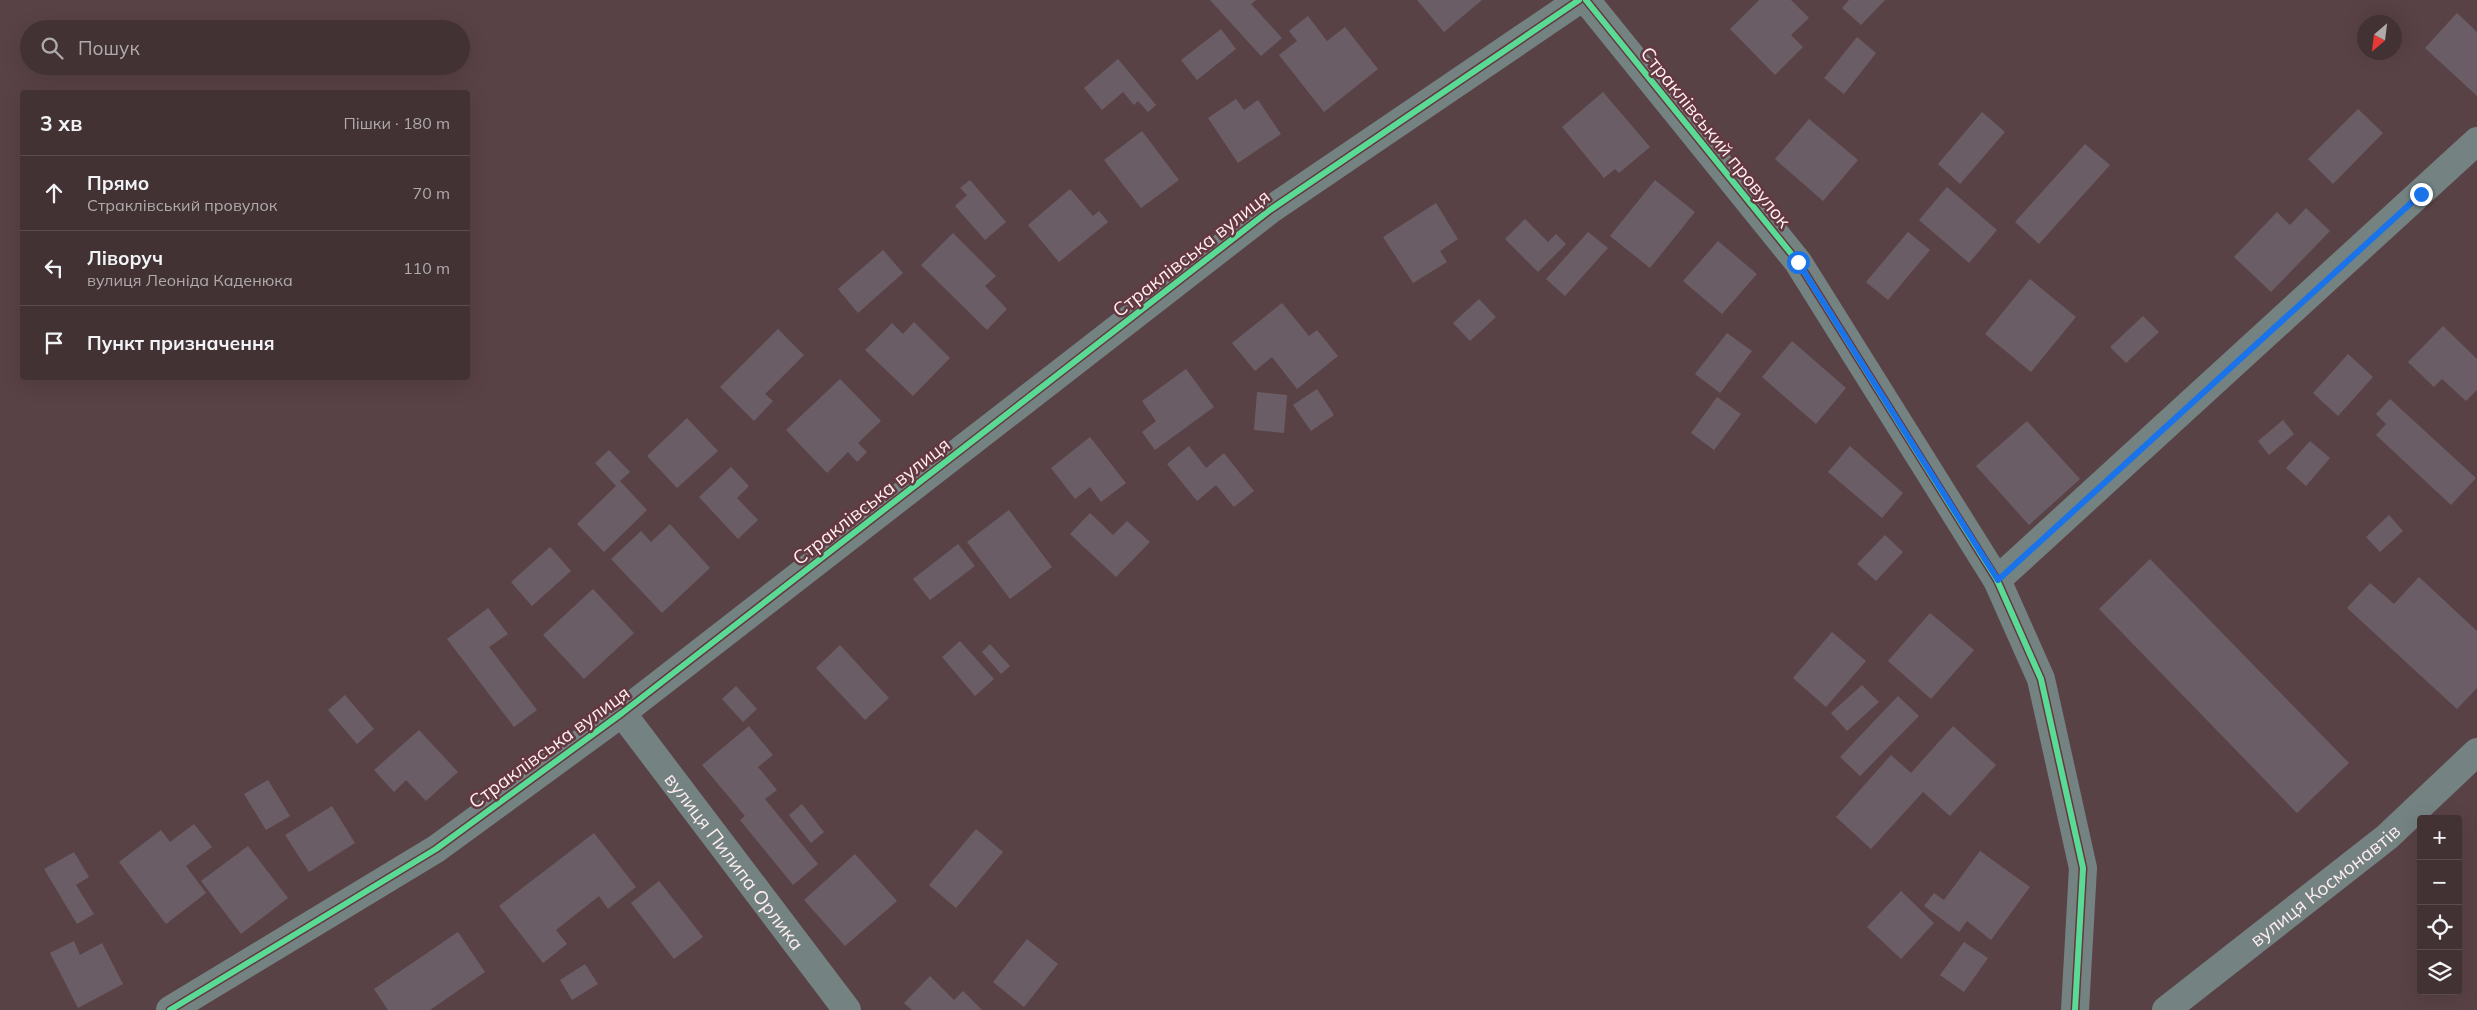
<!DOCTYPE html>
<html lang="uk">
<meta charset="utf-8">
<style>
:root{--surface:#433234;--page:#4d3e40;--text:#f1f3f6;--muted:#afaaac;--line:#5b4d4f}
body{margin:0;font-family:Mulish,sans-serif;background:var(--page);color:var(--text)}
.controls{position:absolute;right:15px;bottom:15px;display:grid;overflow:hidden;border-radius:5px;box-shadow:0 5px 20px #0002}
.controls button{width:45px;height:45px;display:grid;place-items:center;padding:0;border:0;border-bottom:1px solid var(--line);background:var(--surface);color:var(--text);font:25px sans-serif}
.compass{position:absolute;left:2357px;top:15px;width:45px;height:45px;border-radius:50%;background:var(--surface);box-shadow:0 5px 20px #0002;rotate:208deg}
.stop{position:absolute;width:15px;height:15px;margin:-11px;border:4px solid #1a73e8;border-radius:50%;background:#fff}
.stop.end{background:#1a73e8;border-color:#fff;box-shadow:0 1px 5px #0008}
.list{margin:0;padding:0;list-style:none}
h2{display:flex;justify-content:space-between;align-items:center;height:65px;margin:0;padding:0 20px;font-size:21px}
h2 small{font-size:16px;font-weight:400;color:var(--muted)}
.list li{display:grid;grid-template-columns:32px 1fr auto;gap:15px;align-items:center;box-sizing:border-box;height:75px;padding:0 20px;border-top:1px solid var(--line)}
.list b{display:block;font-size:19px;white-space:nowrap}
.list p{margin:0;font-size:16px;white-space:nowrap;color:var(--muted)}
.list em{font-size:16px;font-style:normal;color:var(--muted)}
.icon{flex:none;width:28px;height:28px;fill:none;stroke:currentColor;stroke-width:2;stroke-linecap:round;stroke-linejoin:round}
.map{position:relative;flex:none;width:2477px;height:1010px;overflow:hidden}
.search{position:absolute;background:var(--surface);box-shadow:0 5px 20px #0002;left:20px;top:20px;width:450px;height:55px;display:flex;align-items:center;gap:12px;box-sizing:border-box;padding:0 18px;border-radius:28px;color:var(--muted);font-size:19px}
.panel{position:absolute;background:var(--surface);box-shadow:0 5px 20px #0002;left:20px;top:90px;width:450px;height:290px;border-radius:5px}
.map>svg:first-child{display:block}
.building{fill:#6b5d66}
.lines{fill:none;stroke-linecap:round;stroke-linejoin:round}
.minor{stroke:#748382;stroke-width:28}
.cycleway-casing{stroke:#633840;stroke-width:9}
.cycleway{stroke:#5adb95;stroke-width:6}
.route{stroke:#1a73e8;stroke-width:6}
.labels{text-anchor:middle;stroke-width:5;stroke-linejoin:round;paint-order:stroke}
.street-label{font-size:19px;fill:#ffeef0;stroke:#633840}
</style>
<div class="map">
<svg width="2477" height="1010" viewBox="0 0 2477 1010">
<rect width="100%" height="100%" fill="#594246"/>
<path class="building" d="M1210 0H1256L1251 4 1282 38 1261 56Z
M1417 0H1482L1444 32Z
M1759 0H1791L1809 18 1791 35 1803 47 1775 75 1730 29Z
M1849 0H1885L1861 25 1842 8Z
M2457 13 2477 32V96L2425 48Z
M1308 16 1327 41 1345 27 1378 69 1324 112 1279 55 1297 41 1289 31Z
M1221 29 1236 49 1197 80 1181 60Z
M1857 37 1876 53 1844 94 1824 78Z
M1118 59 1156 105 1148 112 1138 101 1134 105 1123 92 1102 110 1084 88Z
M1603 92 1650 147 1619 173 1615 169 1604 178 1562 127Z
M1236 99 1244 110 1258 100 1281 134 1238 163 1208 118Z
M2358 109 2383 133 2333 184 2308 159Z
M1982 112 2005 132 1960 184 1938 164Z
M1809 119 1858 160 1823 201 1775 159Z
M1142 131 1179 180 1141 208 1104 160Z
M2085 144 2110 165 2039 244 2015 222Z
M970 180 1006 222 985 240 955 206 967 195 960 188Z
M1655 180 1695 212 1650 268 1610 236Z
M1947 187 1997 230 1969 263 1919 220Z
M1070 189 1093 216 1099 211 1108 222 1059 262 1028 225Z
M1436 203 1458 239 1440 251 1447 262 1413 283 1383 237Z
M2306 208 2330 231 2271 292 2234 257 2277 212 2290 225Z
M1525 219 1548 242 1556 234 1566 244 1538 272 1505 239Z
M1588 232 1608 248 1565 296 1546 279Z
M1908 232 1930 250 1888 300 1866 282Z
M953 233 996 276 985 286 1007 309 987 330 921 265Z
M1718 241 1757 274 1722 314 1683 281Z
M883 250 903 273 858 313 838 289Z
M2030 279 2076 317 2031 372 1985 334Z
M1479 299 1496 317 1470 341 1453 323Z
M1282 303 1309 336 1317 330 1338 356 1297 389 1272 357 1255 371 1232 343Z
M2143 316 2159 332 2126 363 2110 347Z
M914 322 950 358 913 396 865 350 892 323 903 334Z
M2443 326 2477 359V390L2466 401 2442 379 2434 387 2408 362Z
M778 329 804 355 765 394 773 401 754 421 720 387Z
M1727 333 1752 351 1720 393 1695 374Z
M1792 341 1846 388 1816 424 1762 377Z
M2348 354 2373 377 2338 416 2313 393Z
M1186 369 1214 407 1155 450 1142 432 1156 421 1142 401Z
M840 379 881 421 858 443 867 452 857 462 848 452 827 473 786 430Z
M1317 389 1334 415 1311 431 1293 405Z
M1257 392 1287 395 1284 433 1254 430Z
M1717 397 1741 414 1714 450 1691 433Z
M2390 399 2476 478 2451 505 2376 435 2386 424 2376 414Z
M687 418 718 451 677 488 647 456Z
M2283 420 2294 434 2269 455 2258 441Z
M2027 421 2080 479 2029 525 1976 466Z
M1090 437 1126 483 1101 502 1090 487 1075 499 1051 468Z
M2310 441 2330 458 2306 486 2286 468Z
M1189 446 1206 468 1224 453 1254 491 1234 507 1216 485 1197 501 1167 464Z
M1850 446 1903 493 1882 518 1828 472Z
M609 450 630 472 620 481 647 510 604 552 577 524 616 486 595 463Z
M731 467 749 486 737 498 758 520 738 539 699 497Z
M1009 510 1052 567 1010 599 967 542Z
M1090 513 1113 535 1127 521 1150 542 1116 577 1070 534Z
M2389 515 2403 531 2380 552 2366 537Z
M670 524 710 568 662 613 611 559 641 531 651 542Z
M1885 535 1903 552 1876 581 1857 564Z
M958 544 975 566 930 600 913 579Z
M550 547 571 571 532 606 511 582Z
M2150 559 2349 763 2297 813 2099 609Z
M2419 577 2477 631V688L2457 709 2347 608 2370 583 2394 604Z
M593 589 634 633 584 679 543 635Z
M488 608 508 634 489 647 537 710 514 727 447 639Z
M1930 613 1974 650 1931 699 1888 661Z
M1832 632 1866 661 1826 707 1793 678Z
M960 641 994 679 975 696 942 657Z
M990 644 1010 666 1001 674 982 652Z
M840 645 889 698 865 720 816 668Z
M1862 685 1879 702 1847 731 1831 713Z
M736 686 757 709 743 722 722 699Z
M345 695 374 729 357 744 328 710Z
M1898 696 1919 716 1860 776 1840 757Z
M749 726 773 755 758 767 777 790 765 799 818 864 793 885 740 820 745 816 702 765Z
M1953 726 1996 765 1950 816 1923 792 1871 849 1836 817 1891 755 1911 773Z
M419 730 458 772 426 801 406 780 394 792 374 770Z
M268 780 290 816 266 830 244 794Z
M802 804 824 832 811 843 789 815Z
M332 806 355 843 309 872 285 835Z
M194 824 212 847 186 866 206 893 166 924 119 862 161 830 170 842Z
M976 829 1003 852 956 908 929 885Z
M594 833 636 887 608 909 599 896 556 930 567 944 543 963 499 906Z
M248 846 288 898 241 934 201 881Z
M1980 851 2030 887 1991 940 1967 921 1959 932 1924 906 1934 893 1944 900Z
M74 852 89 877 76 885 94 914 77 924 44 869Z
M855 854 897 901 845 946 804 900Z
M659 881 703 937 674 959 631 903Z
M1901 891 1934 923 1901 959 1867 927Z
M458 932 485 972 430 1010H388L374 989Z
M1027 939 1058 964 1024 1007 993 982Z
M74 941 80 955 102 943 123 984 78 1008 50 953Z
M1964 942 1988 958 1964 992 1940 975Z
M585 964 598 984 572 1000 560 980Z
M930 976 954 1000 963 991 982 1010H912L904 1003Z"/>
<g class="lines">
<g class="minor">
<path d="M1586 0 1798 262 1997 580 2041 679 2083 868 2075 1010"/>
<path d="M1997 580 2477 141"/>
<path id="s1" d="M622 713 847 1010"/>
<path d="M170 1010 436 849 622 713 1270 210 1579 0"/>
<path id="s2" d="M2166 1010 2387 837 2477 752"/>
</g>
<g class="cycleway-casing">
<path id="cycleway" d="M1586 0 1798 262 1997 580 2041 679 2083 868 2075 1010
M170 1010 436 849 622 713 1270 210 1579 0"/>
</g>
<use href="#cycleway" class="cycleway"/>
</g>
<g class="lines">
<path class="route" d="M1798 262 1998 580 2421 194"/>
</g>
<g class="labels">
<g class="street-label">
<text transform="translate(1716 137) rotate(51)" y="7">Страклівський провулок</text>
<text transform="translate(1191 253) rotate(-38)" y="7">Страклівська вулиця</text>
<text transform="translate(871 501) rotate(-38)" y="7">Страклівська вулиця</text>
<text transform="translate(549 747) rotate(-36)" y="7">Страклівська вулиця</text>
<text dy="7" stroke="none"><textPath href="#s1" startOffset="186">вулиця Пилипа Орлика</textPath></text>
<text dy="7" stroke="none"><textPath href="#s2" startOffset="202">вулиця Космонавтів</textPath></text>
</g>
</g>
</svg>
<div class="controls">
<button>+</button>
<button>−</button>
<button><svg class="icon" aria-label="locate" viewBox="0 0 24 24"><circle cx="12" cy="12" r="6"/><path d="M12 2v4M12 18v4M2 12h4M18 12h4"/></svg></button>
<button><svg class="icon" aria-label="layers" viewBox="0 0 24 24"><path d="M12 4l9 5-9 5-9-5zM3 14l9 5 9-5"/></svg></button>
</div>
<svg class="compass" viewBox="-18 -18 36 36"><path d="M0-13l5 13h-10z" fill="#e53935"/><path d="M0 13l5-13h-10z" fill="#afaaac"/></svg>
<div class="stop" style="left:1798px;top:262px"></div>
<div class="stop end" style="left:2421px;top:194px"></div>
<div class="search"><svg class="icon" aria-label="search" viewBox="0 0 24 24"><circle cx="10" cy="10" r="6"/><path d="M15 15l6 6"/></svg>Пошук</div>
<section class="panel">
<h2>3 хв<small>Пішки · 180 m</small></h2>
<ul class="list">
<li><svg class="icon" aria-label="ahead" viewBox="0 0 24 24"><path d="M12 20V5M6 11l6-6 6 6"/></svg><div><b>Прямо</b><p>Страклівський провулок</p></div><em>70 m</em></li>
<li><svg class="icon" aria-label="left" viewBox="0 0 24 24"><path d="M17 20v-9H6M10 6l-5 5 5 5"/></svg><div><b>Ліворуч</b><p>вулиця Леоніда Каденюка</p></div><em>110 m</em></li>
<li><svg class="icon" aria-label="arrive" viewBox="0 0 24 24"><path d="M6 21V4h12l-3 4 3 4H6"/></svg><div><b>Пункт призначення</b></div></li>
</ul>
</section>
</div>
